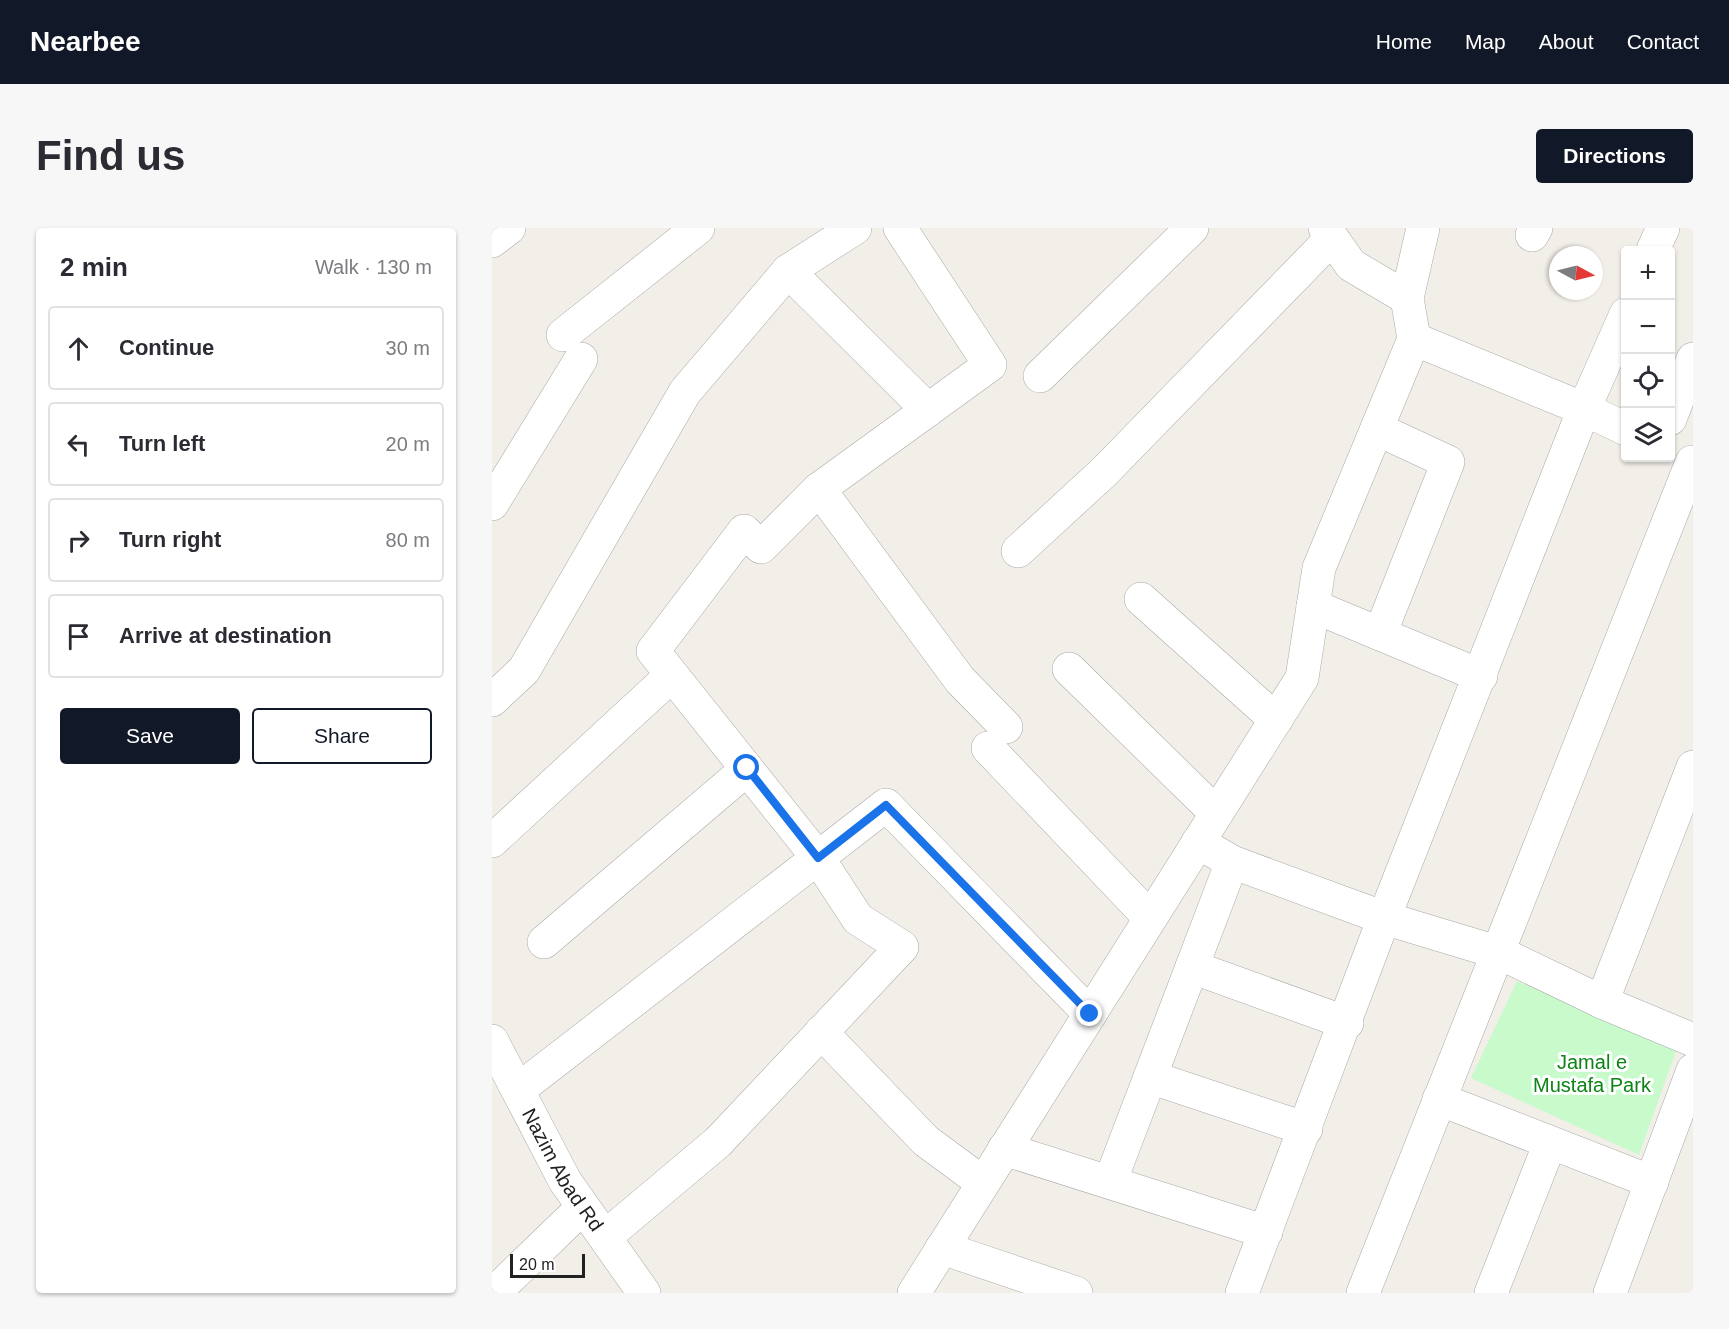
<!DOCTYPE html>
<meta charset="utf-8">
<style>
:root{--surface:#fff;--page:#f7f7f7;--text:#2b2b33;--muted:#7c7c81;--line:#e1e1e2;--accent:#111827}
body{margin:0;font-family:Helvetica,sans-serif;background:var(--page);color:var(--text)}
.controls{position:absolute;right:18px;top:18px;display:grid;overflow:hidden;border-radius:6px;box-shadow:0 2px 4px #0004}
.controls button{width:54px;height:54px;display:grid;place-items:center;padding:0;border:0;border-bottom:2px solid var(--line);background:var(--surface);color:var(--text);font:30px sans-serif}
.compass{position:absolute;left:1057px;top:18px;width:54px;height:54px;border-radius:50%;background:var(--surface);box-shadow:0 2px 4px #0004;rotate:97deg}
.scale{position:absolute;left:18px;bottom:15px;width:75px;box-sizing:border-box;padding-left:6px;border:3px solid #222;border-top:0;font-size:16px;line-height:21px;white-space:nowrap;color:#222;-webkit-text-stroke:4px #fff;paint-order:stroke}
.stop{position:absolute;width:18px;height:18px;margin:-14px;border:4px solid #1a73e8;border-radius:50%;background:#fff}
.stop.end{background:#1a73e8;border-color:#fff;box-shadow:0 2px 6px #0008}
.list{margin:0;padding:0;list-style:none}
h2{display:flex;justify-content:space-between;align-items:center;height:78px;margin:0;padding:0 24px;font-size:26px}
h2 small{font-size:20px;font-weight:400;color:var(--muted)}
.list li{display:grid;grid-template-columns:39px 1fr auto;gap:18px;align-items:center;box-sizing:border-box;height:84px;margin:0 12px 12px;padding:0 12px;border:2px solid var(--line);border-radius:6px}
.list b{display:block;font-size:22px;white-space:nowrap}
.list em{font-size:20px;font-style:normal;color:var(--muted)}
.actions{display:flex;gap:12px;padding:18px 24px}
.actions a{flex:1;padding:14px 0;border:2px solid var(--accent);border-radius:6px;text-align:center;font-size:21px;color:var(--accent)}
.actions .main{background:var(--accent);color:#fff}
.icon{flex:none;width:33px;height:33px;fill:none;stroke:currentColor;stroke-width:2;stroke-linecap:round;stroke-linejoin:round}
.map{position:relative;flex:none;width:1201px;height:1065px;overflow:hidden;border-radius:6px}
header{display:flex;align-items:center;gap:36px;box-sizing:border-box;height:84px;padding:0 30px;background:var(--accent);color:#fff}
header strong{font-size:28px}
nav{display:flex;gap:33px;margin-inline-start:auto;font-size:21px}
.intro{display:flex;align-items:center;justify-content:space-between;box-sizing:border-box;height:144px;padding:0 36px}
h1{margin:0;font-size:42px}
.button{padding:15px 27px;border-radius:6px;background:var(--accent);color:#fff;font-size:21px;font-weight:700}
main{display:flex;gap:36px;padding:0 36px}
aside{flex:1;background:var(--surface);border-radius:6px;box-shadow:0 2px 4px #0004}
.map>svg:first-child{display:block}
.park{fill:#c8facc}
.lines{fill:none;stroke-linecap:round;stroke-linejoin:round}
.minor-casing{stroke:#a9a9a9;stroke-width:34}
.minor{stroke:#fff;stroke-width:33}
.route{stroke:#1a73e8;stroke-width:8}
.labels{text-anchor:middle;stroke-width:6;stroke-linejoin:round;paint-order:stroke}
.park-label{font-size:20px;fill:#0c8416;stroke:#fff}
.street-label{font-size:20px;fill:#222;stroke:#fff}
</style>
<header>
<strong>Nearbee</strong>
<nav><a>Home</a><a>Map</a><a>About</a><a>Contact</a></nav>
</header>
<div class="intro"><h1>Find us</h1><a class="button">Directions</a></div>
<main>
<aside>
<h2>2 min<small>Walk · 130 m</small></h2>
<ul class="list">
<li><svg class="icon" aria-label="ahead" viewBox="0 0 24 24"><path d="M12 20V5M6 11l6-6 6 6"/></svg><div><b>Continue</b></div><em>30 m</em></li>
<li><svg class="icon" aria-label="left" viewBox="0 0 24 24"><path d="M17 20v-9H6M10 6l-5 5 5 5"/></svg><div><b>Turn left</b></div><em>20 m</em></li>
<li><svg class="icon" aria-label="right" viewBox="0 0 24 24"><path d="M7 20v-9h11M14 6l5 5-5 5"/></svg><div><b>Turn right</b></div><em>80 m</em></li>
<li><svg class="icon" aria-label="arrive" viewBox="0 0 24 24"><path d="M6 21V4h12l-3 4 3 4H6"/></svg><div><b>Arrive at destination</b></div></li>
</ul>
<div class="actions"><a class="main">Save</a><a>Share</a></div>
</aside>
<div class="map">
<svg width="1201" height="1065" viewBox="0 0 1201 1065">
<rect width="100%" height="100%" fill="#f2efe9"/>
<path class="park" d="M1025 753 1184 823 1147 927 979 850Z"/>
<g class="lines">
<g class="minor-casing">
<g id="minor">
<path d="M833 0 859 37 915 70"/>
<path d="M1040 7 1044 0"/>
<path d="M0 13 17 0"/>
<path d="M1161 22 1171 0"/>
<path d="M296 43 436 182"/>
<path d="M71 107 206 0"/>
<path d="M922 111 1092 181 1134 86"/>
<path d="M548 148 700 0"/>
<path d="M1178 191 1201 131"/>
<path d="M885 201 956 234 888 406"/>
<path d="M327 261 468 452 514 499"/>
<path d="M0 276 89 131"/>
<path d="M526 323 612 244 840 10"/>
<path d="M649 371 784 492"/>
<path d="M821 378 989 448"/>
<path d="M577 441 724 585"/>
<path d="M0 472 32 442 193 164 296 43 363 0"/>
<path d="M496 520 658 690"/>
<path d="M0 613 180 447"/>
<path d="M706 614 740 634 892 690 1008 725 1110 774 1201 812"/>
<path d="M52 714 255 541"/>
<path d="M700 739 855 795"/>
<path d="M1110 774 1201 539"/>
<path d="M329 804 434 913 491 955"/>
<path id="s1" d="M0 813 73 953 152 1065"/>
<path d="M658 849 814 901"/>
<path d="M26 862 394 577 598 786"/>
<path d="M947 871 1160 954"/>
<path d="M512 921 774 1004"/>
<path d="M618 954 740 634"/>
<path d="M113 1009 226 914 410 719 366 691 326 630 161 423 252 303 269 319 327 261 498 137 408 0"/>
<path d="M450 1020 584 1065"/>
<path d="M2 1065 91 979"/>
<path d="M422 1065 810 450 827 340 922 111 915 70 931 0"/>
<path d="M750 1065 892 690 1092 181 1134 201"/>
<path d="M871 1065 1200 234"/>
<path d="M999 1065 1058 915"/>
<path d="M1118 1065 1201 842"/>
</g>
</g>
<use href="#minor" class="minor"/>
</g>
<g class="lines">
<path class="route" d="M255 540 326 630 394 577 598 786"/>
</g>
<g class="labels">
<g class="park-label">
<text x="1100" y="841">Jamal e<tspan x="1100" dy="23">Mustafa Park</tspan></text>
</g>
<g class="street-label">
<text dy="7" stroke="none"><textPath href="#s1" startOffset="147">Nazim Abad Rd</textPath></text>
</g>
</g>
</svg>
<div class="controls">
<button>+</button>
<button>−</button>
<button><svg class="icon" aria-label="locate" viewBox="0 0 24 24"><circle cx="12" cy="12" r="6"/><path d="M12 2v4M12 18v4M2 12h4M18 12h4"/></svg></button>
<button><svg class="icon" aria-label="layers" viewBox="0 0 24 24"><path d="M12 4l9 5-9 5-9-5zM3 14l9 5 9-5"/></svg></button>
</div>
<svg class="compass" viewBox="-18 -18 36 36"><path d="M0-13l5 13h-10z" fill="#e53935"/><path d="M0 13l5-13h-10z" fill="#7c7c81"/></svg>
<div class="scale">20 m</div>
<div class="stop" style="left:255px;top:540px"></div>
<div class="stop end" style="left:598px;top:786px"></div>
</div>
</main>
